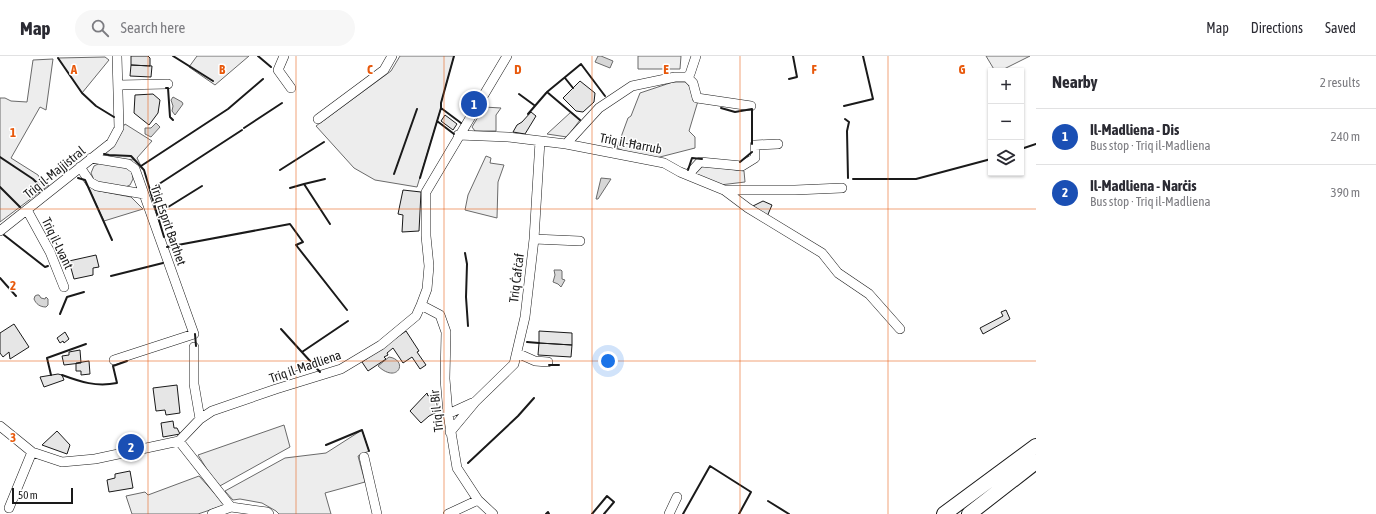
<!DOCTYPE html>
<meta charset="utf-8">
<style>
:root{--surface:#fff;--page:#f7f7f7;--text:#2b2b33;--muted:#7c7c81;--line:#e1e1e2;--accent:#c62828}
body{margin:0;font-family:"Asap Condensed",sans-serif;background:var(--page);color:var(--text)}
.controls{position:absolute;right:12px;top:12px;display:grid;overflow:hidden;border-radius:0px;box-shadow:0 1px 3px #0004}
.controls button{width:36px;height:36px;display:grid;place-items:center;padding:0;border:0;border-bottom:1px solid var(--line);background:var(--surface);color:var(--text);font:20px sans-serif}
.scale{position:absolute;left:12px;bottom:10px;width:61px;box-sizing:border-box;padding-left:4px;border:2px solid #1a1a1a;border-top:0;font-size:11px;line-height:14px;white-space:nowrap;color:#1a1a1a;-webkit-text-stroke:3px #fff;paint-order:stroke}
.you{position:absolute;left:608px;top:305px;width:14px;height:14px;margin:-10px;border:3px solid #fff;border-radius:50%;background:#1a73e8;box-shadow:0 0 0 6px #1a73e833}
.badge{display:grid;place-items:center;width:26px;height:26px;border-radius:50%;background:var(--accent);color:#fff;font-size:13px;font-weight:700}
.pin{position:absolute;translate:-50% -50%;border:2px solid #fff;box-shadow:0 1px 4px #0006}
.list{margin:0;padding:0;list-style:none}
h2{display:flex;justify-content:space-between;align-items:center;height:52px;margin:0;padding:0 16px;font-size:17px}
h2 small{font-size:13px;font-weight:400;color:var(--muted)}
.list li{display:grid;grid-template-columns:26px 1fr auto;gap:12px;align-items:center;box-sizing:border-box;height:56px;padding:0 16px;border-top:1px solid var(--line)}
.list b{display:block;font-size:15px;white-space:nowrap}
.list p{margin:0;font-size:13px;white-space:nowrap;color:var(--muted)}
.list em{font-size:13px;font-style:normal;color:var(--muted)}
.icon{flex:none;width:22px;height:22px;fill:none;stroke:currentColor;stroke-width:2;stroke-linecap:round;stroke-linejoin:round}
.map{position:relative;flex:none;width:1036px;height:458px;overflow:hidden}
header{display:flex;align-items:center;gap:24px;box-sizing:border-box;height:56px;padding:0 20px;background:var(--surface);border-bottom:1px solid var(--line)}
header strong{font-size:19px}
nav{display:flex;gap:22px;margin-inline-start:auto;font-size:14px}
.search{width:280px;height:36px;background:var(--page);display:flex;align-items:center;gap:10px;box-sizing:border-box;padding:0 14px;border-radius:22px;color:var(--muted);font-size:15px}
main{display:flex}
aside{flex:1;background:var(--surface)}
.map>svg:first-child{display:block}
.built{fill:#ededed;stroke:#6a6a6a}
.water{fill:#d7d7d7;stroke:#6a6a6a}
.building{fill:#e6e6e6;stroke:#1a1a1a}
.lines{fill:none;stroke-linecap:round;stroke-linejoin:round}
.minor-casing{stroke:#1a1a1a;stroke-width:10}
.highway-casing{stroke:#1a1a1a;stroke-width:16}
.minor{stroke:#fff;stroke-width:9}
.highway{stroke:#fff;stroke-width:14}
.wall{stroke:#1a1a1a;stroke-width:2}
.grid{fill:none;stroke:#e8590c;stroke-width:1;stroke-opacity:0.55}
.labels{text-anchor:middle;stroke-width:3;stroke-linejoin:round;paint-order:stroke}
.street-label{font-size:13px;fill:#1a1a1a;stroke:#fff}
.grid-label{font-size:13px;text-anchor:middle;font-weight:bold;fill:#e8590c;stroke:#fff;stroke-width:3;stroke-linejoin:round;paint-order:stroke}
</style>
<header>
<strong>Map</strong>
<div class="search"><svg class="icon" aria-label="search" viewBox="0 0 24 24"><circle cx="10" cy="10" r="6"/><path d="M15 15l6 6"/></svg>Search here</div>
<nav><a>Map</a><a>Directions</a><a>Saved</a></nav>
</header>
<main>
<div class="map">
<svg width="1036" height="458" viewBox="0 0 1036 458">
<rect width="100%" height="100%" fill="#fff"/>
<path class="built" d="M197 0H249L215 29 189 11Z
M400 0H454L441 47V52L417 131 375 124 354 112 316 70 391 15Z
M638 0H681L680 13H638Z
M986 0H1030L1000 15H995Z
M105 1 109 4 82 37 58 2Z
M53 3 46 54 40 51 11 102 38 119 44 128 49 129 0 166V42H5L11 45 27 46 33 4Z
M673 26H686L692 34 698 45 689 75 695 81V92L656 102 628 97 617 92 628 62 631 60 640 37Z
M484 51 501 52 496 59V75H475L472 71Z
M571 56 580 64 567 81 547 78Z
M125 68 152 85 137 102 141 110 135 104 104 102V98Z
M486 100 491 102 490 107 504 109 498 126 497 162 465 154 468 139Z
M100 107 125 110 132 114 133 123 130 129 123 132 97 126 94 124 91 117 94 110Z
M708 110 744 115 745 126 720 129 696 118V115L700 111Z
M85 124 94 134 131 141 143 153 104 165Z
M284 369 290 391 218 431 198 399Z
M362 374 369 395 358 400 365 426 325 437 331 458H279L276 455 262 447 240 443 233 444 225 435 285 402 326 397Z
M199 420 225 449 198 458H132L126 440 145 436 148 439Z"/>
<path class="water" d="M598 0H601L613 5 610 12 595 6Z
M173 41 182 46 183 48 175 59 172 55 173 50 171 44Z
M156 67 160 71 151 81 145 78V72H151Z
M601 122 611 123 598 143H596Z
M554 214H561L562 215V223L565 224 561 231 558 228 553 226 555 219Z
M37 239H39L41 242 45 243 46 241 48 243V249L46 251C40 251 36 248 34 243L35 240Z
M389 301C409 304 398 329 378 310Z"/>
<path class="building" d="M131 0H148L150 2V10L131 9Z
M131 9 152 10 151 21 130 20Z
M580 25 595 37 594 46 583 56 576 55 563 42Z
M153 38 160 44 158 57 149 69 134 57 135 39Z
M531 56 536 60 525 78 513 76 517 69 522 66Z
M445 59 457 68 453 74 441 65Z
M403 134 421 136 419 175 402 176 403 159 398 158Z
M763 145 772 149 766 163 751 153 753 150Z
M96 199 99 211 93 212V219L74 223 69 205Z
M1006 254 1010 263 983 278 980 272 1003 260 1001 256Z
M14 268 29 291 10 303 9 296 3 301 0 297V277Z
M406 275 419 295 417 296 426 309 420 313 412 301 403 307 393 292 387 297 388 299 384 301 386 303 368 315 362 306Z
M539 275 572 277V289L539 287Z
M65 276 69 283 64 287 63 285 60 287 57 282Z
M539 287 572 289 571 301 538 299Z
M80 294 81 307 64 309 62 300 69 299V296Z
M89 305 90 318 81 319V315H76V307Z
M58 318 62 319 64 324 44 331 40 321Z
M177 329 180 357 166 359 165 354 156 355 153 332Z
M437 335 439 355 429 360 421 367 410 355 427 337 428 340Z
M173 365 174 372H177L180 378 163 381 161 367Z
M57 375 70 389 67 398 42 389Z
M130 415 133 432 109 436 107 424 115 422V418Z"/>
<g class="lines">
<g class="minor-casing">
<path id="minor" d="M284 0 278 14 291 32
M687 21 693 27 697 42 751 50
M118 29 168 28
M318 63 384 14 392 0
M458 79 508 81 566 88 664 107 680 116 724 134H795L842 132
M566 88 599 52 632 30 675 21H687L690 18 696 0
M91 102 128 108 135 113 194 278 114 304
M80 111 90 126 97 130 144 138
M688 119 700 106 742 110 755 102V89L778 88
M724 134 748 152 822 197 838 217 869 238 900 273
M27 154 50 196 64 231
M0 175 111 87 119 72 117 0
M534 183 580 185
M421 249 440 259 446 276 445 323 448 358 457 412 478 444 493 458
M194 291V328L200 363
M517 297 535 305 548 306
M448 358 472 347
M0 370 32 396 62 406 95 403 179 385 200 363 212 355 276 333 341 313 381 289 416 260 421 249 427 233 429 210 426 180V136L507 0
M450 376 475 346 514 308 525 261 534 183 540 85
M179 385 231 451 267 456 269 458
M364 401 377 458
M9 452 32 396
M212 458 231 451
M448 458 478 444
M669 458 677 441"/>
</g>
<g class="highway-casing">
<path id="highway" d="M944 458 1036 390
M969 458 1036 406"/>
</g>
<use href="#minor" class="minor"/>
<use href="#highway" class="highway"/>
<path class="wall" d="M173 0 213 25
M258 0 271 11
M58 2 82 37 96 50 114 61
M565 22 573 32
M789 23 797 21 793 0
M166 32H168L170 61 173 64
M519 38 534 49
M844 50 873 43 863 0
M441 52 461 67
M721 52 735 56 752 53V88
M528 58 547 36
M845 63 849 66 847 75 848 122
M580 64 547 36 581 8 605 40
M437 65 454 78
M244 72 282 47
M1021 93 1036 88
M104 98 109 99 131 100 144 114 164 181
M0 101 33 123 39 129V136
M740 106 752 96
M141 110 228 53 263 23
M280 114 324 86
M688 114 692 102 702 103
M394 118 417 53
M78 122 85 124 112 184
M420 122 441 52V47L454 0
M853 123H916L991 103
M304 128 325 123
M156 130 242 74
M0 131 20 151
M290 132 304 128 330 168
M165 153 202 130
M4 179 45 211 48 210
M167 191 290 168 303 186 296 189 347 254
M465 197 467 208 466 241 468 270
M111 220 163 207
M0 222 16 240
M60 258 67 241 84 236
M281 273 320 316
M195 278 196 290
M527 286 539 287
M302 296 348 265
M549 309H559
M51 319 47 302 86 288
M62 319C81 326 96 331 117 327L113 310 127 305
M326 389 362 374 369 395
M468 407 518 360 534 342
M768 445 789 458
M546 458 548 456 549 458
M592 458 607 440 614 446 604 458
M683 458 710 410 751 436 739 458"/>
</g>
<path class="grid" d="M148 0V458M296 0V458M444 0V458M592 0V458M740 0V458M888 0V458M0 153H1036M0 305H1036"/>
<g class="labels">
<g class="street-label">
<text transform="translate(631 87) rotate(11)" y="5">Triq il-Ħarrub</text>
<text transform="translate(54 116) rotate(-39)" y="5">Triq il-Majjistral</text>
<text transform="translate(169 169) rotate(71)" y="5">Triq Esprit Barthet</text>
<text transform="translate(58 187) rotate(64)" y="5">Triq il-Lvant</text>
<text transform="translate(516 222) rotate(-83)" y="5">Triq Ċafċaf</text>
<text transform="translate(305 310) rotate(-19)" y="5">Triq il-Madliena</text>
<text transform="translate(436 355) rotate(-96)" y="5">Triq il-Bir</text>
</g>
</g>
<g class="grid-label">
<text x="74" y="18">A</text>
<text x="222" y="18">B</text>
<text x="370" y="18">C</text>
<text x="518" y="18">D</text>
<text x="666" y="18">E</text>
<text x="814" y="18">F</text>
<text x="962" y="18">G</text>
<text x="13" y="81">1</text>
<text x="13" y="234">2</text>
<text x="13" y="386">3</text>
</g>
</svg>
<div class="controls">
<button>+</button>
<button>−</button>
<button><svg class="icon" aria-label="layers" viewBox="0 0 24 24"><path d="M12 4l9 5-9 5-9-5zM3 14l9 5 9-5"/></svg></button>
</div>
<div class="scale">50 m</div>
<div class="you"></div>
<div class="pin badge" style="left:474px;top:48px;background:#1a4fb4">1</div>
<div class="pin badge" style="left:131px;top:391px;background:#1a4fb4">2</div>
</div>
<aside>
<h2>Nearby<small>2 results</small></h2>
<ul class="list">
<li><span class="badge" style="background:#1a4fb4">1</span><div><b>Il-Madliena - Dis</b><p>Bus stop · Triq il-Madliena</p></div><em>240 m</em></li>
<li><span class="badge" style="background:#1a4fb4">2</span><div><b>Il-Madliena - Narċis</b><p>Bus stop · Triq il-Madliena</p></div><em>390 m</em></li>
</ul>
</aside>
</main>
